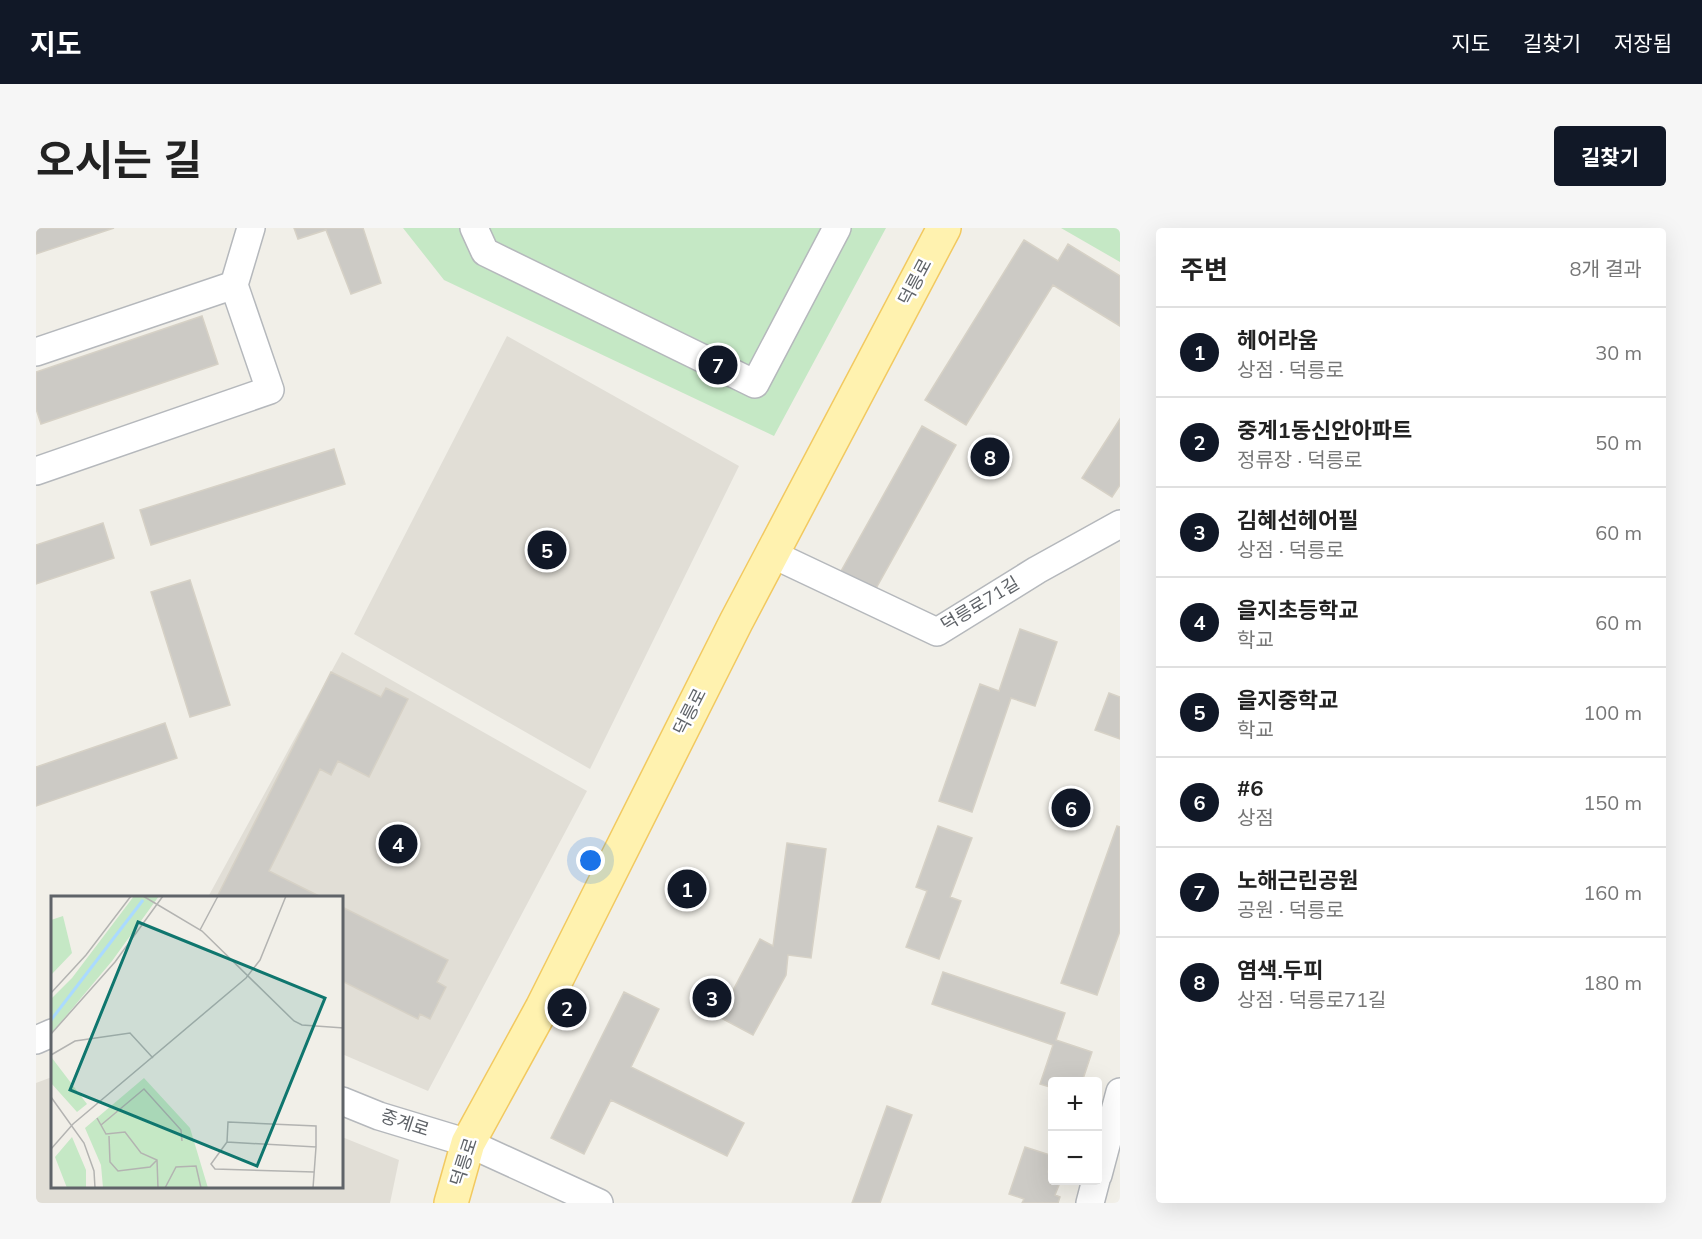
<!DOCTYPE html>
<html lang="ko">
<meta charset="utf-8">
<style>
:root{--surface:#fff;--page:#f6f6f6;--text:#222;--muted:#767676;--line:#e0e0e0;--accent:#111827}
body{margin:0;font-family:Mulish,"Noto Sans KR",sans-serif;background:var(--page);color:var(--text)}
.controls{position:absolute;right:18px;bottom:18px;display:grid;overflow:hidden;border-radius:6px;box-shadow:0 6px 24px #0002}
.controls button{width:54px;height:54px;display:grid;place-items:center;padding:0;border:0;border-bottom:2px solid var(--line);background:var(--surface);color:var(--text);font:30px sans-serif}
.you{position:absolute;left:555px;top:633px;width:21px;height:21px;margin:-15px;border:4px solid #fff;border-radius:50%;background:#1a73e8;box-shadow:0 0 0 9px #1a73e833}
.badge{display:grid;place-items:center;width:39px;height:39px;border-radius:50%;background:var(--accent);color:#fff;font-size:20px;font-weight:700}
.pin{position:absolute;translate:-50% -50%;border:3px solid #fff;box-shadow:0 2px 6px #0006}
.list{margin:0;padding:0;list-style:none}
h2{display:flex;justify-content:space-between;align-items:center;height:78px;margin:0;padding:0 24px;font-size:26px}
h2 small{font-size:20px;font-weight:400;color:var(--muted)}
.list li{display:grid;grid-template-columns:39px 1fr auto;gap:18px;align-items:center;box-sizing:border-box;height:90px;padding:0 24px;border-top:2px solid var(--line)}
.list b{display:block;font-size:22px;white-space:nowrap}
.list p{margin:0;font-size:20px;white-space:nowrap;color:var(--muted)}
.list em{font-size:20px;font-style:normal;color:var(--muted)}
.map{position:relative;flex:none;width:1084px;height:975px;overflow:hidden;border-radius:6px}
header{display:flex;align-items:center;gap:36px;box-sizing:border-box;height:84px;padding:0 30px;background:var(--accent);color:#fff}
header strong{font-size:28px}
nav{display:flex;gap:33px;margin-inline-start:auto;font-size:21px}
.intro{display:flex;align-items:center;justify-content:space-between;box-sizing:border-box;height:144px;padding:0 36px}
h1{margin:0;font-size:42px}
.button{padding:15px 27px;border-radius:6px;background:var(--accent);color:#fff;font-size:21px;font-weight:700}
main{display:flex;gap:36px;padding:0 36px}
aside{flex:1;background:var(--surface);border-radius:6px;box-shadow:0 6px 24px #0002}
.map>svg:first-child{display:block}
.education{fill:#e1ded6}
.green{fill:#c5e8c5}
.building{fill:#cccac5;stroke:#d6d1c6;stroke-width:1.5}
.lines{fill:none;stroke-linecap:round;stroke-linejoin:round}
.minor-casing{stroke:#b5b8bc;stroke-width:30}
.major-casing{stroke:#f2c960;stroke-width:36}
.minor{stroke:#fff;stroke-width:27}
.major{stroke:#fff2af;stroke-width:33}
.labels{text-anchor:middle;stroke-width:5;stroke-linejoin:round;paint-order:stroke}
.street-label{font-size:18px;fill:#5f6368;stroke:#fff}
.inset-river{fill:none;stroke:#aadaff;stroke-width:3}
.inset-road{fill:none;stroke:#b3b3b1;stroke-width:1.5}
.view{fill:#0f766e;fill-opacity:0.15;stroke:#0f766e;stroke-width:3}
.inset-edge{fill:none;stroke:#5f6368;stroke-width:3}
</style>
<header>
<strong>지도</strong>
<nav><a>지도</a><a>길찾기</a><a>저장됨</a></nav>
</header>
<div class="intro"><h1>오시는 길</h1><a class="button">길찾기</a></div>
<main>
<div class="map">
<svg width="1084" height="975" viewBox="0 0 1084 975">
<rect width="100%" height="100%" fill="#f1efe8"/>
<path class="education" d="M471 108 703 238 554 541 318 406Z
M306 424 551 563 392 863 306 826V669H172Z
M16 849V958H306V909L363 932 354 975H0V855Z"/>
<path class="green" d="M367 0H850L738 208 408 52Z
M1025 0H1084V34Z"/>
<path class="building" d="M0 0H78L0 26Z
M258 0H327L345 55 315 66 290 2 262 11Z
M988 12 1022 33 1032 16 1084 48V98L1017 57 930 197 889 172Z
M166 88 182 136 5 196 0 181V144Z
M1084 191V257L1076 269 1046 250Z
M886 198 920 217 838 364 804 345Z
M298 221 309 256 115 317 104 282Z
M67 295 78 330 0 356V317Z
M154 352 194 477 154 489 115 364Z
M984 401 1021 414 999 478 975 470 936 584 903 573 944 456 963 463Z
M295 444 345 469 350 460 372 471 333 549 302 533 295 547 284 541 233 643 285 669H181Z
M1073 465 1084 469V511L1059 502Z
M129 495 141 530 0 578V539Z
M902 598 936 610 914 669 925 673 903 731 870 719 891 663 880 659Z
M1081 598 1084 599V703L1061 767 1025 755Z
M751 615 790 621 775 730 752 727 750 747 717 807 683 789 724 711 737 718Z
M306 679 412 732 401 754 410 759 394 791 384 786 382 791 306 753Z
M907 744 1029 785 1020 812 1056 824 1046 854H1017V860L1004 856 1017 817 896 776Z
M588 764 623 781 595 839 708 895 691 928 575 872 548 926 515 910Z
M851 878 876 887 844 975H816Z
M989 919 1017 928 1012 944 1017 945V952H1025L1019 967 1024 969 1022 975H986L988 971 973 966Z"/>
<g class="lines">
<g class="minor-casing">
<path id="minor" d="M438 0 449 24 719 156 801 0
M198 57 215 0
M0 124 198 57 234 162 0 243
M736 326 901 404 1001 342 1084 296
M0 812 16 805
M306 873 343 888 432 915 563 975
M1062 947 1084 864
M1054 975 1060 952"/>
</g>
<g class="major-casing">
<path id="major" d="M415 975 432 915 506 780 700 394 908 0"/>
</g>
<use href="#minor" class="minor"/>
<use href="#major" class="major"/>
</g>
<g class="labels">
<g class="street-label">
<text transform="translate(879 54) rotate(-62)" y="6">덕릉로</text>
<text transform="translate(944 376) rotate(-31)" y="6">덕릉로71길</text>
<text transform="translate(654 484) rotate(-63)" y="6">덕릉로</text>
<text transform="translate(369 895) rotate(18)" y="6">중계로</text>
<text transform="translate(428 934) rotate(-72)" y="6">덕릉로</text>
</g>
</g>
<g transform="translate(15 668)">
<rect width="292" height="292" fill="#f1efe8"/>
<path d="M83 0H108L61 65 0 138V103L21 82ZM12 20 21 57 0 79V24ZM1 162 36 208 26 216 0 187ZM93 182 139 232 157 292H52L50 269 34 232ZM21 241 35 274V292H16L4 261Z" fill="#c5e8c5"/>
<path class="inset-river" d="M0 124 92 4"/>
<path class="inset-road" d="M92 0 151 35 243 125 251 129 293 132M149 34 167 0M0 97 35 59 80 0M0 138 64 66 112 0M0 159 24 145 79 137 102 162M0 201 33 247 43 275 44 292M46 222 55 238 74 236 90 257 106 264 107 292M177 226 265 230V251L176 246ZM50 229 93 193 130 234 131 245M58 240 59 266 67 275 99 271 106 264M176 246 160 268 164 273 263 276M0 253 22 228 195 82 209 64 235 0M114 292 125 271 145 270 150 292M262 292 265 251"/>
<path class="view" d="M87 26 274 102 206 270 19 194Z"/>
<rect width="292" height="292" class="inset-edge"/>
</g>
</svg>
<div class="controls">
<button>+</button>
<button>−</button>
</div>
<div class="you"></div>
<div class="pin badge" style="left:651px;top:661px">1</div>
<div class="pin badge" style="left:531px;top:780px">2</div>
<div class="pin badge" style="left:676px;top:770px">3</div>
<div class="pin badge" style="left:362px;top:616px">4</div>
<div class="pin badge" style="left:511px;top:322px">5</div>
<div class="pin badge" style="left:1035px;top:580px">6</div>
<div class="pin badge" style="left:682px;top:137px">7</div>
<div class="pin badge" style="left:954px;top:229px">8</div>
</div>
<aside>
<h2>주변<small>8개 결과</small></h2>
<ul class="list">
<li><span class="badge">1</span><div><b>헤어라움</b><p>상점 · 덕릉로</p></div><em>30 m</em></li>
<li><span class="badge">2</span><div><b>중계1동신안아파트</b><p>정류장 · 덕릉로</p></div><em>50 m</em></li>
<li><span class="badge">3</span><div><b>김혜선헤어필</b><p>상점 · 덕릉로</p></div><em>60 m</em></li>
<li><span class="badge">4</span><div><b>을지초등학교</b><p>학교</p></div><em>60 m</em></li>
<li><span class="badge">5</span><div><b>을지중학교</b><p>학교</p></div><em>100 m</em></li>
<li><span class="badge">6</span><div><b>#6</b><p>상점</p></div><em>150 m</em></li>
<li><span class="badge">7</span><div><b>노해근린공원</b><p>공원 · 덕릉로</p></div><em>160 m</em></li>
<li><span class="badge">8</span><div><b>염색.두피</b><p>상점 · 덕릉로71길</p></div><em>180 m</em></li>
</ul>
</aside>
</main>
